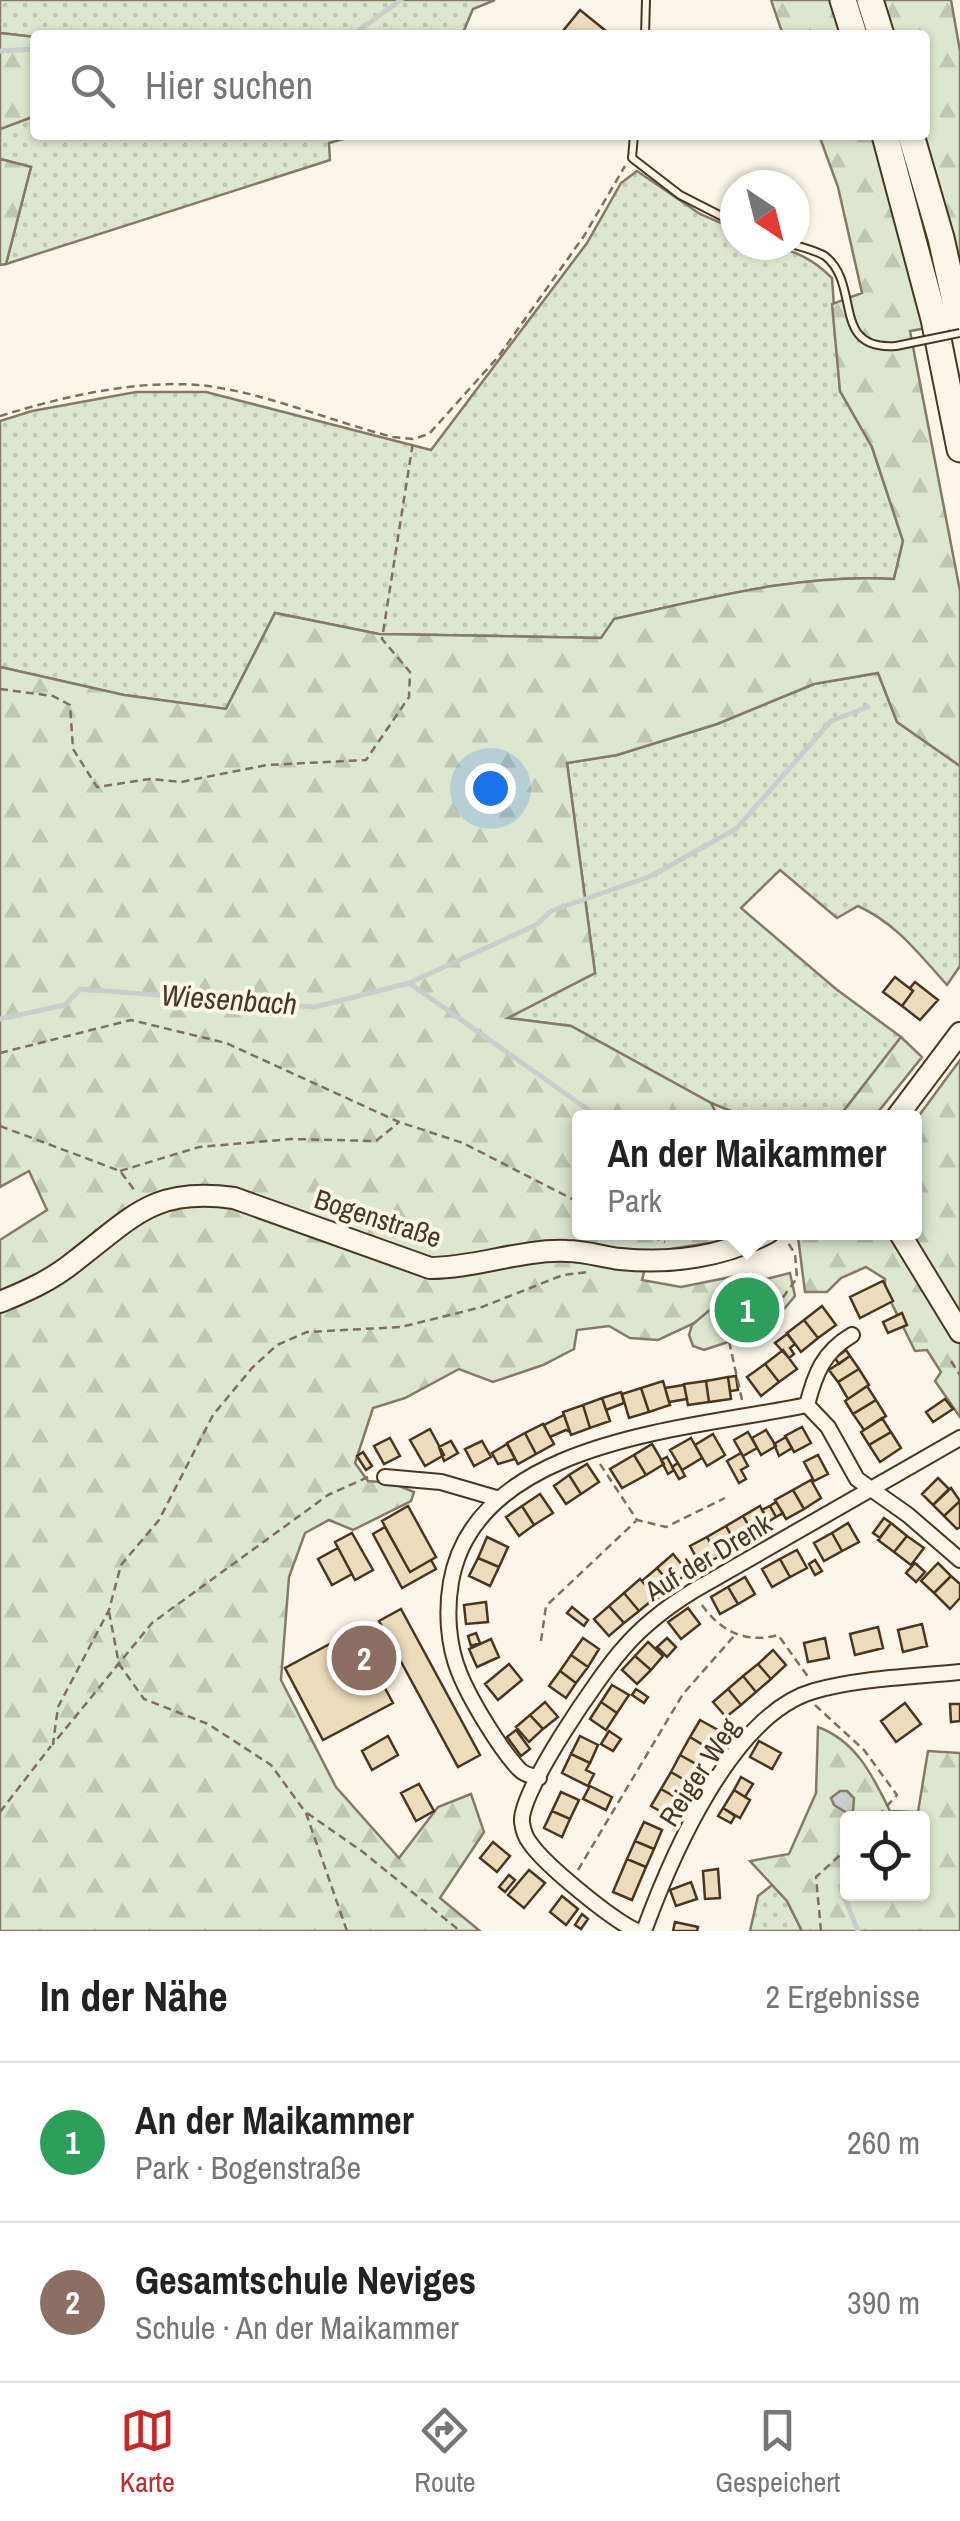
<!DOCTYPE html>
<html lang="de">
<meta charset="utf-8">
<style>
:root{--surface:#fff;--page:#f6f6f6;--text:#222;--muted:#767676;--line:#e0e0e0;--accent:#c62828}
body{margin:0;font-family:"Archivo Narrow",sans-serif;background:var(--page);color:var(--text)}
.controls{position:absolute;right:30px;bottom:30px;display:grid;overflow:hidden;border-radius:10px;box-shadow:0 2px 8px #0004}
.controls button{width:90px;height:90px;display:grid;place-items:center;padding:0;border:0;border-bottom:2px solid var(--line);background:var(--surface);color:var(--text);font:50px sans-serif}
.compass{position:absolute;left:720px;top:170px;width:90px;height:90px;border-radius:50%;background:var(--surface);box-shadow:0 2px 8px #0004;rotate:145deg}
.you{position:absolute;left:490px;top:788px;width:35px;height:35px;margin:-25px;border:8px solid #fff;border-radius:50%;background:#1a73e8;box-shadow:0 0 0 15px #1a73e833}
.badge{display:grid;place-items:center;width:65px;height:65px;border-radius:50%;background:var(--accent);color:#fff;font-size:32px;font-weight:700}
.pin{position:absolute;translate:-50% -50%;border:5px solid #fff;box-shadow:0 2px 10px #0006}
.popup{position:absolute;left:572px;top:1110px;width:350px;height:130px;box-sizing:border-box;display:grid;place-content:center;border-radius:10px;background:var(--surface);filter:drop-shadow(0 2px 8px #0005);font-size:32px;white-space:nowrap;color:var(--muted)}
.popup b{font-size:38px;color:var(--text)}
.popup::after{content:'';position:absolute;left:50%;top:100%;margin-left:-20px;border:20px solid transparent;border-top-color:var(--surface)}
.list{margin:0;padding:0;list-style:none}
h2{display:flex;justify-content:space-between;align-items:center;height:130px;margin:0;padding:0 40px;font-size:42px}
h2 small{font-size:32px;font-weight:400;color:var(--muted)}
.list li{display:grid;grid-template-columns:65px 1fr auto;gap:30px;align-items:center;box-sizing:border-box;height:160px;padding:0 40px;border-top:2px solid var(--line)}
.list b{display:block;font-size:38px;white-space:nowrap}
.list p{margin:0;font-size:32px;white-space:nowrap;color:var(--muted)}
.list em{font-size:32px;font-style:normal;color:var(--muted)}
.icon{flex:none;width:55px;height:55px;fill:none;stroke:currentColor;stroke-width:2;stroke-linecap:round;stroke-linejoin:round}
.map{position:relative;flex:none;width:960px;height:1931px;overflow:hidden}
.search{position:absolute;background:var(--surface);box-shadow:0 2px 8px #0004;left:30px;right:30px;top:30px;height:110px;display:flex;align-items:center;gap:25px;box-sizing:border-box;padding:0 35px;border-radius:10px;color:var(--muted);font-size:38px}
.sheet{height:450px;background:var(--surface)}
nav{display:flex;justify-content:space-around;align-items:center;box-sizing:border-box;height:140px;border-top:2px solid var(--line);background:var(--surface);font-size:28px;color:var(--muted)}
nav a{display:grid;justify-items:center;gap:5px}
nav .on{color:var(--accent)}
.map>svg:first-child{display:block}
.grass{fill:url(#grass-dots);stroke:#887966;stroke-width:2.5}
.forest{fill:url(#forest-firs);stroke:#887966;stroke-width:2.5;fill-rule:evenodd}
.park{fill:#dce7d0;stroke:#887966;stroke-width:2.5}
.water{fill:url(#water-ripples);stroke:#887966;stroke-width:2.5}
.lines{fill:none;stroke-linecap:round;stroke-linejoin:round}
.stream{stroke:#c9cecd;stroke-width:5}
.building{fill:#ecdcbc;stroke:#4a3520;stroke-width:2.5}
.lane-casing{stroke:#4a3520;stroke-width:10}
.street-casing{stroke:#4a3520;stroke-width:18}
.secondary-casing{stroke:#4a3520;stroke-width:24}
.highway-casing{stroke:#4a3520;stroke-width:29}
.path{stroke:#7f6f5c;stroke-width:2.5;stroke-dasharray:8 5;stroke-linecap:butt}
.lane{stroke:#fbf6e9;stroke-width:6}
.street{stroke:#fbf6e9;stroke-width:14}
.secondary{stroke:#fbf6e9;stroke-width:20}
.highway{stroke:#fbf6e9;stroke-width:25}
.lane-bridge-casing{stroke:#4a3520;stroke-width:10;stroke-linecap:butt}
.lane-bridge{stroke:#fbf6e9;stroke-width:6}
.labels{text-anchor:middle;stroke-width:8;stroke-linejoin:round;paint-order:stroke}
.street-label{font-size:28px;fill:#4a3520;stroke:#fbf6e9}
.water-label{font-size:30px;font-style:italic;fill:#4a3520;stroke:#fbf6e9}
</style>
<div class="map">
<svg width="960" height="1931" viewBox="0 0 960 1931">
<defs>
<pattern id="grass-dots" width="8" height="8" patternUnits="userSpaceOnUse" patternTransform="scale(2.5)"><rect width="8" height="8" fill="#dce7d0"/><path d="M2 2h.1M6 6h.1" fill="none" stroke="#bec7b2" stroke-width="1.8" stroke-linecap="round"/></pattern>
<pattern id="forest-firs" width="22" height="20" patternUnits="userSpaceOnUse" patternTransform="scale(2.5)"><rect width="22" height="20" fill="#dce7d0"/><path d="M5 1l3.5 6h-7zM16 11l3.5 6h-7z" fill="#bec7b2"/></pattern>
<pattern id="water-ripples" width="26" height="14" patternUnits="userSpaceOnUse" patternTransform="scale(2.5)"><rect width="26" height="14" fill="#c9cecd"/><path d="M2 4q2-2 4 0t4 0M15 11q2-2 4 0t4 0" fill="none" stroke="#a5a8a6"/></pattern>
</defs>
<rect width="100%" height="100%" fill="#fbf6e9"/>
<path class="grass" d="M0 0H495L473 9 462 35 35 37 0 33Z
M35 116V135H357L329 143 330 160 6 264 31 167 0 159V129Z
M637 171 700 214 735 229V245C776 245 802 248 832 278L840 391 872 447 903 541 894 579C801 573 705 599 614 619L602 638 379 634 275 613 226 709 124 695 0 667V421L32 411 136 392H206L431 450 587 243 621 183Z
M878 673 897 722 960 766V966L947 985C919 954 897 924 858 906L837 918 780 870 741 908 836 989 901 1037 839 1117H746L711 1103 571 1026 507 1018 595 973 567 763 617 755 717 724 814 684Z
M772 1885 787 1901 802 1931H750L758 1896Z"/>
<path class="forest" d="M771 0H951L960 51V322L910 331 960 591V766L897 722 878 673 814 684 717 724 617 755 567 763 595 973 508 1018 571 1026 711 1103 718 1117 580 1118V1232L743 1233 729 1240 649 1252 642 1280 681 1287 746 1274 741 1289 701 1320 658 1340 630 1338 609 1326 577 1330 574 1349 543 1365 493 1382 459 1369 405 1398 373 1408 355 1463 368 1481 392 1483 414 1492 411 1501 353 1530 329 1520 305 1533 289 1577 281 1680 336 1787 399 1858 438 1807 471 1794 484 1832 440 1898 480 1931H0V1240L47 1210 29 1171 0 1187V667L124 695 226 709 275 613 379 634 601 638 614 619C705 599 801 573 894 579L903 541 872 447 840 391 832 304 862 293 838 187 819 135H925V35H783Z
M0 33 35 37V116L0 129Z
M0 159 31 167 6 264 0 265Z
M901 1037 922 1057 874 1117H839Z
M960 1060V1417L935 1381 941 1372 927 1350 915 1351 885 1290V1279L866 1267 841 1278 827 1292H805L798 1237 805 1232H914L915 1121Z
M818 1727C856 1741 873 1776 890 1811L918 1812 928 1751 960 1753V1931H802L787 1901 750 1861 789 1854 816 1793ZM848 1818H922V1894H848Z"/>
<path class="park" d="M790 1273 795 1296 779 1315 752 1334 704 1350 693 1346 689 1335 692 1325 738 1286Z"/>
<path class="water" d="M840 1791H847L854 1798 853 1811 847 1813 834 1805 831 1798Z"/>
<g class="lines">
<path class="stream" d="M352 35 401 0
M0 51 35 49
M409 983 536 925 551 911 651 876 736 829 831 721 868 707
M0 1019 65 1005 80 989 315 1007 409 983 600 1118
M840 1886 858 1931"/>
</g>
<path class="building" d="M580 10 611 35H566L562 32Z
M895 977 913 991 902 1006 883 992Z
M915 982 938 1000 920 1020 902 1006 913 991 910 988Z
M883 1281 893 1301 860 1318 850 1297Z
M822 1306 836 1325 818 1338 804 1320Z
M902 1313 907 1325 888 1333 883 1322Z
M804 1320 818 1338 801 1352 787 1333Z
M787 1334 795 1344 790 1348 794 1354 789 1358 775 1343Z
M783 1350 797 1369 779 1382 765 1364Z
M846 1350 850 1356 839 1364 835 1358Z
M850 1356 859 1369 838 1382 829 1370Z
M765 1364 779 1382 761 1396 747 1377Z
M859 1369 869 1385 848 1399 838 1382Z
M736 1376 738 1390 730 1391 728 1377Z
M728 1377 731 1399 709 1402 706 1381Z
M663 1381 670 1405 649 1412 641 1388Z
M706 1381 709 1402 688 1405 684 1384Z
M684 1385 687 1399 669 1402 665 1388Z
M867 1386 876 1400 853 1414 845 1401Z
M641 1388 649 1412 629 1418 622 1394Z
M621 1392 624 1403 606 1410 602 1398Z
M602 1398 610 1421 590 1428 583 1405Z
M945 1399 953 1409 933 1422 926 1412Z
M876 1400 886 1416 864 1430 853 1414Z
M583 1405 590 1428 571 1435 563 1412Z
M564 1415 570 1432 566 1430 550 1437 544 1425Z
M882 1418 891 1432 869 1445 861 1432Z
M543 1424 554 1444 536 1454 525 1433Z
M802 1427 811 1443 794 1452 785 1436Z
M430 1429 444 1455 425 1466 410 1440Z
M766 1430 776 1446 761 1455 752 1438Z
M748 1432 757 1448 743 1456 734 1440Z
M891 1432 901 1448 880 1462 869 1445Z
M525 1433 536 1454 518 1464 507 1443Z
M713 1434 725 1455 707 1466 695 1445Z
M786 1437 792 1448 779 1456 774 1444Z
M390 1438 400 1456 384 1464 374 1446Z
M691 1438 702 1458 682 1470 670 1450Z
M451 1441 458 1453 444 1461 439 1447Z
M482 1441 491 1457 474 1466 465 1449Z
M507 1444 515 1459 498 1464 492 1453Z
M652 1444 664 1464 646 1475 634 1455Z
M363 1452 372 1466 366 1470 357 1456Z
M741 1453 748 1466 741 1470 746 1479 739 1483 727 1461Z
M634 1455 646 1475 622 1488 610 1469Z
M818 1455 828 1474 814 1481 804 1462Z
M667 1457 674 1470 668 1474 661 1460Z
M678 1463 685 1476 679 1479 672 1467Z
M587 1464 599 1482 581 1494 569 1475Z
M569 1475 581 1494 566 1504 554 1486Z
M938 1478 949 1489 933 1505 922 1494Z
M811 1480 821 1498 804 1509 793 1490Z
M951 1488 960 1501 944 1516 933 1505Z
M793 1490 804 1509 786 1519 775 1500Z
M540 1494 553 1513 534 1525 522 1506Z
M960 1501V1527L957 1529 944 1516Z
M776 1502 783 1513 776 1517 770 1506Z
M408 1506 436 1557 410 1572 382 1521Z
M522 1506 534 1525 519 1536 506 1517Z
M760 1506 772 1527 755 1536 743 1516Z
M770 1506 776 1517 769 1521 762 1510Z
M743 1516 755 1536 737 1546 726 1526Z
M884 1518 891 1523 880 1538 873 1533Z
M848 1523 859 1542 842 1551 832 1533Z
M891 1523 907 1536 894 1552 878 1540Z
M726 1526 737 1546 718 1557 707 1537Z
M385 1527 410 1572 431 1560 436 1569 402 1588 373 1534Z
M352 1533 373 1570 355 1580 335 1542Z
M832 1533 842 1551 824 1561 814 1543Z
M907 1536 924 1548 911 1565 894 1552Z
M487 1537 508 1547 499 1567 478 1558Z
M707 1537 718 1557 701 1566 690 1546Z
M338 1548 352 1574 332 1585 318 1559Z
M797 1550 807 1568 790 1577 780 1559Z
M673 1554 688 1572 672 1586 657 1568Z
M478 1558 499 1567 490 1586 469 1576Z
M780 1559 790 1577 772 1587 762 1569Z
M815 1560 822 1571 815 1575 809 1564Z
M915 1563 925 1572 916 1582 906 1573Z
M938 1563 951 1576 934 1593 921 1581Z
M657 1568 672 1586 657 1599 642 1581Z
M951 1576 960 1584V1598L950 1609 934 1593Z
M745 1577 755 1594 738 1604 728 1587Z
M640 1579 656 1597 639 1611 624 1593Z
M728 1587 738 1604 720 1614 711 1597Z
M624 1593 639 1611 624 1623 609 1606Z
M486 1602 488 1622 466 1624 464 1605Z
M609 1606 624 1623 609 1636 594 1619Z
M572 1607 588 1620 584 1626 567 1613Z
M688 1608 700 1624 681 1639 668 1622Z
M401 1609 480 1755 458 1767 379 1621Z
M922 1624 927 1646 903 1652 898 1630Z
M878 1627 883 1648 855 1655 850 1634Z
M354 1631 393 1703 323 1740 285 1668Z
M476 1633 480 1643 471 1646 468 1636Z
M583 1638 599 1649 588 1667 571 1655Z
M667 1638 676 1647 667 1657 657 1647Z
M825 1638 829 1658 808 1662 804 1643Z
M491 1639 499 1657 477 1667 469 1649Z
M648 1642 663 1656 651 1670 635 1656Z
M773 1650 786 1665 771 1679 758 1664Z
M395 1652 399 1659 376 1672 372 1664Z
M571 1655 588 1667 576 1683 560 1671Z
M635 1656 651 1670 637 1684 622 1670Z
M509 1664 522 1680 498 1700 485 1684Z
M758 1664 771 1679 756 1692 743 1676Z
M560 1671 576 1683 566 1698 549 1686Z
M743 1676 756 1692 741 1705 728 1689Z
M612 1685 629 1695 617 1713 601 1702Z
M636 1689 648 1697 644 1703 632 1695Z
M728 1689 741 1705 726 1717 713 1702Z
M545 1702 558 1717 543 1729 530 1715Z
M601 1702 617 1713 606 1730 590 1719Z
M905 1703 921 1724 896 1742 881 1721Z
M950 1704H960V1721L951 1722Z
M530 1715 543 1729 529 1742 516 1727Z
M700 1720 718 1730 708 1748 690 1737Z
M516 1730 530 1749 521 1756 507 1737Z
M609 1731 621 1739 613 1751 601 1744Z
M388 1736 398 1755 372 1770 362 1751Z
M580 1736 598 1745 590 1763 571 1754Z
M690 1737 708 1748 698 1765 680 1755Z
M759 1741 781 1753 772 1769 750 1757Z
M571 1754 590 1763 586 1770 594 1774 588 1786 562 1773Z
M680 1755 698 1765 688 1782 671 1772Z
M671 1772 688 1782 679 1799 661 1789Z
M741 1777 753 1784 745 1797 734 1790Z
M419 1784 434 1811 416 1821 401 1793Z
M590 1786 612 1797 606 1810 583 1799Z
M661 1789 679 1799 669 1816 651 1806Z
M734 1790 750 1800 740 1818 723 1808Z
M561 1792 579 1800 570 1819 552 1811Z
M723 1808 735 1816 731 1823 718 1816Z
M552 1811 570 1819 562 1837 544 1828Z
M644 1822 662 1830 654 1849 635 1841Z
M635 1841 654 1849 646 1867 627 1859Z
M493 1842 510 1856 497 1872 480 1858Z
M627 1859 646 1867 632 1900 613 1892Z
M718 1869 720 1898 705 1899 703 1871Z
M529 1870 545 1883 524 1908 508 1895Z
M509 1875 515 1880 505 1892 499 1887Z
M691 1882 697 1899 676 1906 670 1890Z
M562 1896 578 1909 566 1925 550 1912Z
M582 1914 588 1919 581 1929 575 1925Z
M675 1922 698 1927 697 1931H673Z"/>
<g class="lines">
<g class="lane-casing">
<path id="lane" d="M645 35 646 0
M634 135 632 158 680 195 735 223
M795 245C804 248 817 251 825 256 862 285 830 351 896 346"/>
</g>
<g class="street-casing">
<path id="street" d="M807 1405 828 1427 857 1479 908 1515 960 1560
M807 1405C815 1374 823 1352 852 1335
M385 1477 441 1482 496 1498
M539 1778C532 1776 523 1774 519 1769 500 1749 469 1698 459 1672 448 1645 446 1611 451 1582 476 1438 694 1429 807 1405
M637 1931C612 1920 545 1865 530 1843 525 1837 523 1830 522 1822 519 1792 599 1676 622 1650 642 1626 667 1607 693 1591L960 1438
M644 1931C671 1857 732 1714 814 1691 860 1678 912 1677 960 1672"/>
</g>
<g class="secondary-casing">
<path id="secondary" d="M896 1118 960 1033
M899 1232 960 1332
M0 1302C27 1291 52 1280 75 1261 134 1216 154 1187 234 1198L430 1268C476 1268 521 1249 567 1251 585 1251 603 1257 620 1259 671 1264 724 1257 769 1232"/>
</g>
<g class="highway-casing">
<path id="highway" d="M843 0 854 35
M870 0 881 35
M885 135 934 319 960 449
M911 135 941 238 960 323"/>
</g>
<path class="path" d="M0 416C62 397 133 380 198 385 258 390 333 422 393 437L413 439 429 434 498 357 584 236 625 166
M0 689 53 696 70 705 73 749 97 787 150 779 181 782 267 765 366 760 409 697 410 672 382 639 413 442
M0 1053 131 1020 226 1043 399 1122 463 1143 580 1203
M0 1126 120 1171 135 1191
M120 1171 199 1147 291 1139 376 1141 398 1123
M640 1232 665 1242
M951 1361 960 1375
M742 1400 729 1341 778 1304 797 1278 795 1254 785 1238
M600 1464 637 1520 666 1527 725 1498
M368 1477 328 1495 152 1623 53 1744 58 1707 109 1610 121 1565 159 1520 213 1415 252 1368 277 1345 307 1332 401 1327 482 1307 563 1275 589 1272
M702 1605C720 1631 746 1644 778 1635L809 1678
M109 1612 119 1664 144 1699 208 1724 271 1765 306 1813 347 1931
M541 1641 546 1606 636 1521
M815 1705 864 1750 897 1795 876 1818
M0 1812 51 1746
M307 1813 363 1852 460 1931
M578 1870 683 1694 735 1635
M821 1931 816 1877 848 1848"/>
<use href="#lane" class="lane"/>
<use href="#street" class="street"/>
<use href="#secondary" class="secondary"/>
<use href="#highway" class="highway"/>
<g class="lane-bridge-casing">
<path id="lane-bridge" d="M896 346 960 333"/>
</g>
<use href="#lane-bridge" class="lane-bridge"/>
</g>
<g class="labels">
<g class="street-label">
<text transform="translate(378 1218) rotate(18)" y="10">Bogenstraße</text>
<text transform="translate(708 1557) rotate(-31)" y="10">Auf der Drenk</text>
<text transform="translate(699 1772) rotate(-57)" y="10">Reiger Weg</text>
</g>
<g class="water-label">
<text transform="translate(229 1000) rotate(4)" y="10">Wiesenbach</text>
</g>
</g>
</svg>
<div class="controls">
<button><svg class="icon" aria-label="locate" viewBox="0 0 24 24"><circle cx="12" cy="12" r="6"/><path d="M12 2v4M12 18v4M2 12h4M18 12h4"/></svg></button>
</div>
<svg class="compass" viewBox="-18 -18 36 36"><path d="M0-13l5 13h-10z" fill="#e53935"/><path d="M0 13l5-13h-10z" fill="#767676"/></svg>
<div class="you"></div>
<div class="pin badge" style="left:747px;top:1310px;background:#2e9e5b">1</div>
<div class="popup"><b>An der Maikammer</b>Park</div>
<div class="pin badge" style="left:364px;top:1658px;background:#8d6e63">2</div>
<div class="search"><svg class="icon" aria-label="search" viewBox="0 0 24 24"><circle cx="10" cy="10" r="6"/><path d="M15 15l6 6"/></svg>Hier suchen</div>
</div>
<section class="sheet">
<h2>In der Nähe<small>2 Ergebnisse</small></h2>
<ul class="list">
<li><span class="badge" style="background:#2e9e5b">1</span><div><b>An der Maikammer</b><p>Park · Bogenstraße</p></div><em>260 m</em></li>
<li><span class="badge" style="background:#8d6e63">2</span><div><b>Gesamtschule Neviges</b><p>Schule · An der Maikammer</p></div><em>390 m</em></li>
</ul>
</section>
<nav>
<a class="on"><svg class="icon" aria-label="map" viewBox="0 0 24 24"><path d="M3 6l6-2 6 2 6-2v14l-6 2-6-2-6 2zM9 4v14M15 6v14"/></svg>Karte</a>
<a><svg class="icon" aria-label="directions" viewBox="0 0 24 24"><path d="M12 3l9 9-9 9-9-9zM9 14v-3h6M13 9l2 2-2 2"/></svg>Route</a>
<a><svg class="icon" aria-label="saved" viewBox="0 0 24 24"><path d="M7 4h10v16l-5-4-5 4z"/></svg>Gespeichert</a>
</nav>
